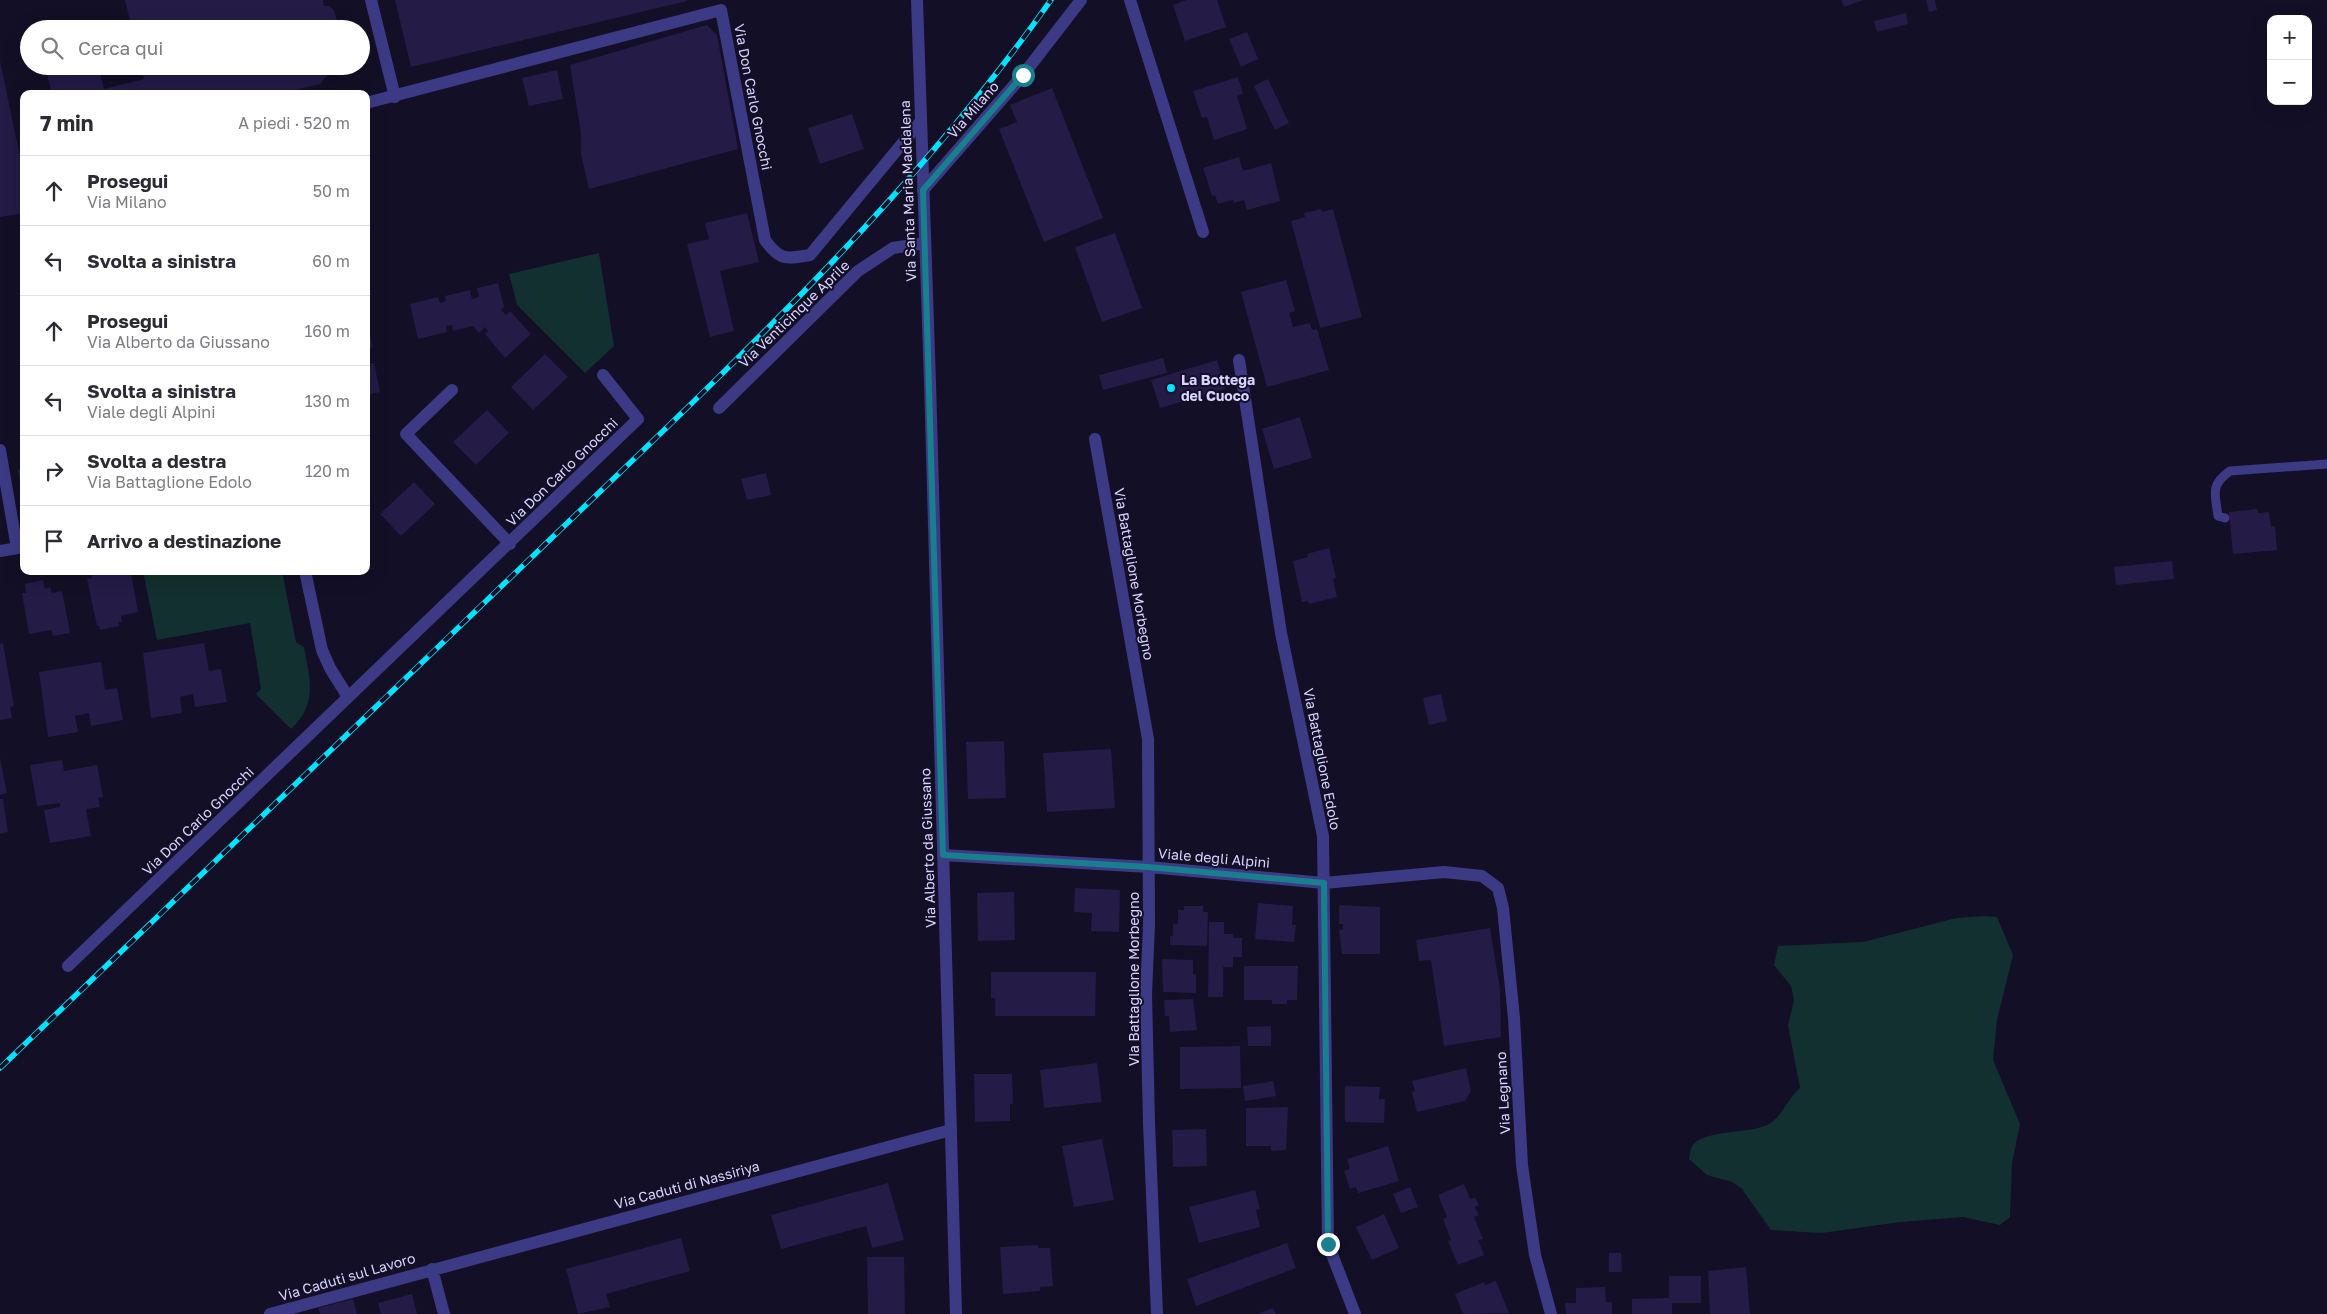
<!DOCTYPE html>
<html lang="it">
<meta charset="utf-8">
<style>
:root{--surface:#fff;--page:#f7f7f7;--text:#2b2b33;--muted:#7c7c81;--line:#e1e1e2}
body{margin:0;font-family:"Golos Text",sans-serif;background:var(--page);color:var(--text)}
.controls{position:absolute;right:15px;top:15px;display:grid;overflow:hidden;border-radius:10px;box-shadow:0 5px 20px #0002}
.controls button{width:45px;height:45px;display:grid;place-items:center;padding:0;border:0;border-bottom:1px solid var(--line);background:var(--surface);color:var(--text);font:25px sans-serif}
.stop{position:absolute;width:15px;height:15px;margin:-11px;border:4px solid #187f8f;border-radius:50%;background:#fff}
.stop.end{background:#187f8f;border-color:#fff;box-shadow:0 1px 5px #0008}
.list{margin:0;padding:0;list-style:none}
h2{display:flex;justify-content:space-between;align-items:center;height:65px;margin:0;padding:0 20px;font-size:21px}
h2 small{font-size:16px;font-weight:400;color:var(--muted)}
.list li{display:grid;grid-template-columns:32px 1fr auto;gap:15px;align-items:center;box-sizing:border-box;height:70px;padding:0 20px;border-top:1px solid var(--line)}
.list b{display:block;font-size:19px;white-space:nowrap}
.list p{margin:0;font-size:16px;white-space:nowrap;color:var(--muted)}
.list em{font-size:16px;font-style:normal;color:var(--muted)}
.icon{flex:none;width:28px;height:28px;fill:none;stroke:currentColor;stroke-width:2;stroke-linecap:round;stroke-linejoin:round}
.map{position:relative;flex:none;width:2327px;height:1314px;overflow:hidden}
.search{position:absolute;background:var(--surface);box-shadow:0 5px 20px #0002;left:20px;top:20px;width:350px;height:55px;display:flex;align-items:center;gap:12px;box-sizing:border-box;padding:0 18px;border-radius:28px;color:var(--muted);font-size:19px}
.panel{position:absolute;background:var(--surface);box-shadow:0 5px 20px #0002;left:20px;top:90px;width:350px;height:485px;border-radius:10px}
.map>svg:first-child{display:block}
.green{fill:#12302f}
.building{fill:#241b47}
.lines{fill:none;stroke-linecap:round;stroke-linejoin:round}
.service{stroke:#3d3a85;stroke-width:9}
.minor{stroke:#3d3a85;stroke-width:12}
.tertiary{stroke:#3d3a85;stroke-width:12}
.rail-casing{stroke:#00e5ff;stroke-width:5.5}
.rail{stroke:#130f26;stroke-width:4;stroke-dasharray:11;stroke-linecap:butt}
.route{stroke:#187f8f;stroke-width:6}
.poi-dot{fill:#00e5ff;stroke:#130f26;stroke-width:2}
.labels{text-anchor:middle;stroke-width:4;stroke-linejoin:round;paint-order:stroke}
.street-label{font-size:14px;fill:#d9d4ff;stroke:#130f26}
.poi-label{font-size:14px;font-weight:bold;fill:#d9d4ff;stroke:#130f26;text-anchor:start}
</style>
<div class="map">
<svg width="2327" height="1314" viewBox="0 0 2327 1314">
<rect width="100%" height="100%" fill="#130f26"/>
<path class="green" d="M599 253 614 346 585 373 517 305 509 274Z
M24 469V508L18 470Z
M143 571H282L296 642 304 647C310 681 318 703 291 729L256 694 261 689 250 623 157 640Z
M1984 916 1997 917 2013 955 1997 1020 1993 1060 2020 1124 2012 1163 2010 1217 2000 1225 1963 1217 1900 1222 1822 1233 1771 1230 1742 1189 1732 1182 1707 1175 1689 1159C1690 1155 1690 1151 1691 1148 1700 1129 1750 1134 1767 1125 1781 1119 1787 1099 1800 1088L1788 1025 1794 1000 1791 986 1774 965 1778 946 1863 942 1956 918Z"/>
<path class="building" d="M125 0H323L324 6H329L334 10 339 29H132Z
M395 0H687V1L411 67Z
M1187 0H1217L1226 27 1185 41 1173 5Z
M1841 0H1864L1844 7Z
M1926 0H1935L1937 10 1929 12Z
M1906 13 1908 24 1877 32 1874 21Z
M707 25 717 35 738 149 589 189 581 154V133L570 65Z
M1247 32 1258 59 1241 67 1229 39Z
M0 61 24 176V213L0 217Z
M45 66H98L104 89 144 79 141 66H344L330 72 320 84 279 94H52Z
M557 70 563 99 529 106 522 78Z
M1238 77 1243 94 1237 96 1247 129 1214 140 1207 117 1202 118 1193 91Z
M1268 79 1289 123 1275 130 1254 86Z
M1052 88 1103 218 1044 242 999 129 1017 122 1010 105Z
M852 114 864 149 820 164 808 128Z
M1239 157 1243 171 1271 163 1280 201 1247 210 1244 200 1234 203 1233 200 1218 204 1215 195 1212 196 1203 168Z
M1321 209 1322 212 1333 209 1362 317 1320 328 1291 221 1305 217 1304 213Z
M747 213 759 262 720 271 734 331 710 337 687 244 709 239 705 223Z
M1115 233 1142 308 1102 322 1075 247Z
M1286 280 1295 311 1289 313 1293 327 1310 323 1312 330 1317 329 1329 370 1267 387 1241 292Z
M498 283 504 307 501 310 506 315 510 311 531 334 505 358 485 334 488 331 485 327 479 333 473 326 453 331 452 325 446 326 447 332 418 339 410 304 438 297 440 303 446 301 445 296 470 290 472 299 479 297 477 288Z
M366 319 373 347 366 349Z
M545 354 568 377 533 410 511 387Z
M1163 358 1167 373 1103 390 1099 375Z
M1217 360 1225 389 1160 408 1151 380Z
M374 363 380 392 366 395V365Z
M487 410 509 433 476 465 453 442Z
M1300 417 1312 458 1274 469 1262 429Z
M766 473 771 495 747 500 741 479Z
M414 482 435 504 401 536 380 514Z
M2258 509V513L2269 512 2271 527 2275 526 2277 550 2233 554 2229 512Z
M1329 548 1336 578 1333 579 1337 597 1309 604 1308 601 1302 602 1293 561 1308 557 1307 554Z
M2172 561 2174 579 2116 585 2114 567Z
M90 571 131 573 138 612 121 616 122 622H118L119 626 100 630 99 626H97L87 579 92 578Z
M43 580 45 589 50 587 52 593 62 591 70 633 53 636 51 630 29 634 22 593H26L25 584Z
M3 643 14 706 10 707 12 718 0 720V644Z
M204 643 209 671 221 669 227 702 195 707 193 694 180 697 182 713 151 718 143 653Z
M101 662 105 690 117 688 123 720 91 726 89 713 75 716 78 732 48 737 39 672Z
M1441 694 1447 721 1429 725 1423 698Z
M1004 741 1006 798 968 799 966 742Z
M1111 749 1115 808 1047 812 1043 753Z
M0 758 7 793 0 795Z
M62 760 64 771 97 765 103 797 98 798 100 807 86 809 91 836 50 843 44 810 60 807V803L37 806 30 765Z
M0 799H3L8 832 0 834Z
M1075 888 1120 890 1119 932 1091 931 1092 913 1074 912Z
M1014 892 1015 940 978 941 977 893Z
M1258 903 1293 906 1292 925H1296L1294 942 1255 939Z
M1339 905 1380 907V954H1342L1339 930H1343V924H1339Z
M1184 906H1203V912H1208L1207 946 1170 945V936H1173V924H1178V910H1184Z
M1209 922H1224V934H1233V938H1242V957H1233V967H1223V997H1208Z
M1490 928 1500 989 1501 1037 1444 1046 1431 960 1419 961 1416 940Z
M1162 959 1193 960V974L1196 975V993L1163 992Z
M1244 966H1298L1297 1000H1287V1004H1272V1000H1244Z
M991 972H1096L1095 1016H995V998H991Z
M1193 999 1197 1030 1170 1032 1169 1016H1165L1164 1000Z
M1271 1026V1046H1248L1247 1027Z
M1240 1046 1241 1088 1180 1089V1047Z
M1097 1063 1102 1102 1044 1108 1040 1070Z
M1466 1068 1471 1091 1465 1101 1417 1112 1412 1092 1415 1091 1412 1081Z
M974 1074H1012L1013 1104H1010V1121L975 1122Z
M1273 1081 1276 1096 1245 1101 1243 1086Z
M1345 1086 1380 1087 1379 1099H1385L1384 1123 1345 1122Z
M1288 1107 1286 1150 1271 1151V1146H1246V1108Z
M1206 1129 1207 1166 1173 1167 1172 1130Z
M1102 1139 1114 1200 1074 1207 1062 1146Z
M1388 1146 1399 1181 1358 1193 1356 1187 1350 1189 1344 1171 1350 1169 1347 1159Z
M888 1183 904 1240 872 1248 866 1226 781 1249 771 1215Z
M1464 1184 1470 1199 1475 1197 1479 1205 1475 1207 1479 1215 1474 1217 1483 1239 1478 1240 1484 1255 1458 1265 1448 1241 1451 1240 1443 1219 1447 1217 1438 1195Z
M1410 1187 1418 1207 1401 1213 1393 1194Z
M1255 1190 1260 1209 1256 1210 1260 1227 1199 1243 1189 1207Z
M1384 1214 1399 1248 1372 1260 1356 1227Z
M681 1238 690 1271 606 1294 610 1307 578 1314 566 1269Z
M1287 1243 1296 1268 1196 1306 1187 1279Z
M1038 1245V1248H1050L1053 1286 1040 1287V1291L1003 1294 1000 1247Z
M1609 1253H1621L1622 1272H1609Z
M867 1257H904L905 1314H868Z
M1746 1267 1750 1314H1710L1708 1271Z
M1669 1276H1701V1303H1672V1314H1632V1299L1669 1298Z
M1496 1281 1509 1313 1463 1314 1455 1294 1484 1282 1485 1285Z
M1605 1287 1606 1302H1612V1314H1566L1565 1303H1576V1288Z
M412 1294 417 1314H381L378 1303Z
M353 1299 357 1314H320L318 1308Z
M1273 1308 1276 1314H1257Z"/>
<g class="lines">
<path class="service" d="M2225 518 2218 516C2215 494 2210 485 2230 471L2327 464"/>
<path class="minor" d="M371 0 395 97
M1130 0 1203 232
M366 103 721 10 765 240C780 261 786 259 810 255L920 122
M923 190 1023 75 1081 0
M1239 360 1281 633 1323 836 1328 1244 1355 1314
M452 390 406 434 510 544
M719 408 858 271 893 248 925 243
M1095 439 1148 739 1149 924 1146 994 1149 1123 1157 1314
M0 450 17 548
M0 551 24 547
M305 571 322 650 330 668 348 697
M943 855 1149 867 1324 883 1444 872 1482 876 1498 888 1503 908 1514 1018 1522 1165 1535 1255 1551 1314
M68 966 638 419 603 375
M432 1269 444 1314
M270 1314 951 1130"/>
<path class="tertiary" d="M917 0 930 382 956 1314"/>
<g class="rail-casing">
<path id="rail" d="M0 1068C187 889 373 709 560 530 734 363 911 198 1051 0"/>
</g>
<use href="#rail" class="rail"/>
</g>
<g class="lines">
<path class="route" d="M1023 75 923 190 943 855 1148 867 1324 883 1328 1244"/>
</g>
<circle class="poi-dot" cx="1171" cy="388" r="5"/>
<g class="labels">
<g class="street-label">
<text transform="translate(753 97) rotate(79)" y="5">Via Don Carlo Gnocchi</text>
<text transform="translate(973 110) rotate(-49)" y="5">Via Milano</text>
<text transform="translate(908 191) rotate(-92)" y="5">Via Santa Maria Maddalena</text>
<text transform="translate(794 314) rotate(-44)" y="5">Via Venticinque Aprile</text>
<text transform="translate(562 472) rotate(-44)" y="5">Via Don Carlo Gnocchi</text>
<text transform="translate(1134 574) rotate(80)" y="5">Via Battaglione Morbegno</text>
<text transform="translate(1322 759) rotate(79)" y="5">Via Battaglione Edolo</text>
<text transform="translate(198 821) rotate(-44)" y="5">Via Don Carlo Gnocchi</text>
<text transform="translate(928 848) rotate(-92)" y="5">Via Alberto da Giussano</text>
<text transform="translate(1214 858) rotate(5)" y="5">Viale degli Alpini</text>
<text transform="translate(1134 979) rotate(-90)" y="5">Via Battaglione Morbegno</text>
<text transform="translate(1503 1093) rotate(-93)" y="5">Via Legnano</text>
<text transform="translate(687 1185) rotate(-15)" y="5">Via Caduti di Nassiriya</text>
<text transform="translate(347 1277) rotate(-16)" y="5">Via Caduti sul Lavoro</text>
</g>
<g class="poi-label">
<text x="1181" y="385">La Bottega<tspan x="1181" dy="16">del Cuoco</tspan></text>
</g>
</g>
</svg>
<div class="controls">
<button>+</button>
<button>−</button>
</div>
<div class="stop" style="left:1023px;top:75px"></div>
<div class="stop end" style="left:1328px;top:1244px"></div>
<div class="search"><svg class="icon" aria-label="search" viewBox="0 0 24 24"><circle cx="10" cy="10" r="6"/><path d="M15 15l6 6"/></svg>Cerca qui</div>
<section class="panel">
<h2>7 min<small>A piedi · 520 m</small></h2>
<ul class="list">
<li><svg class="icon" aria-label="ahead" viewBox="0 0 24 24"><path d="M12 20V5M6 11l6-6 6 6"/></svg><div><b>Prosegui</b><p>Via Milano</p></div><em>50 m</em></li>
<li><svg class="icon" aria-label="left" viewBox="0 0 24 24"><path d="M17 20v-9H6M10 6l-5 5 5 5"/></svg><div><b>Svolta a sinistra</b></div><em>60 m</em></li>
<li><svg class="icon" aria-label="ahead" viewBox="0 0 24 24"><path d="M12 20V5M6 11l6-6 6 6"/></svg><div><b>Prosegui</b><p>Via Alberto da Giussano</p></div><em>160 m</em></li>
<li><svg class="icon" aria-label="left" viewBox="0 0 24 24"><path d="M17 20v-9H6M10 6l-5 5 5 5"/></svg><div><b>Svolta a sinistra</b><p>Viale degli Alpini</p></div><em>130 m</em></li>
<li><svg class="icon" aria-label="right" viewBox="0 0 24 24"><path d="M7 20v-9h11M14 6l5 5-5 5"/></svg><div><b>Svolta a destra</b><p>Via Battaglione Edolo</p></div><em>120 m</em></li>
<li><svg class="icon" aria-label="arrive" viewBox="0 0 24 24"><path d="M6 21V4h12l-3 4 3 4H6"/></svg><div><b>Arrivo a destinazione</b></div></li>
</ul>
</section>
</div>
